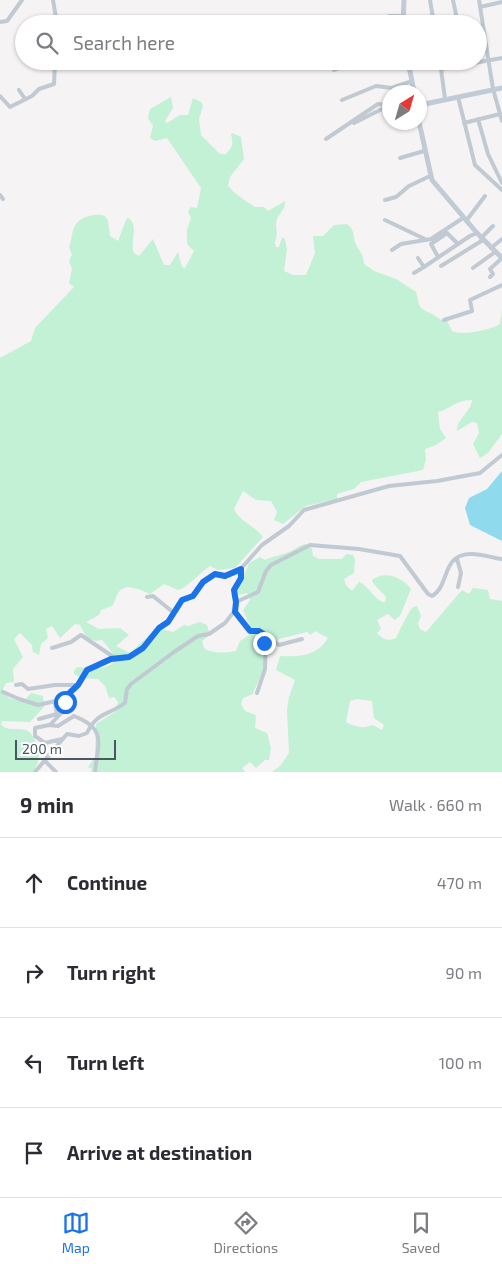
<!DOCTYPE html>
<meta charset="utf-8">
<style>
:root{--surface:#fff;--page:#f7f7f7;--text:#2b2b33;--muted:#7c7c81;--line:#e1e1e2;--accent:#1a73e8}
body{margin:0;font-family:"Exo 2",sans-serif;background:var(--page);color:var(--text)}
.compass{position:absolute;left:382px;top:85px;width:45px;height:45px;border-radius:50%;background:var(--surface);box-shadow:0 1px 4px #0004;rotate:37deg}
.scale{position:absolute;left:15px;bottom:12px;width:101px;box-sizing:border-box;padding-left:5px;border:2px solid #4a5661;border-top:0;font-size:14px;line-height:18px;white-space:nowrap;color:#4a5661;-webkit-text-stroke:4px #fff;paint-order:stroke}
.stop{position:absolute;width:15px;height:15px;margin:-11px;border:4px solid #1a73e8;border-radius:50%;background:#fff}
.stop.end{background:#1a73e8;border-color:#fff;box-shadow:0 1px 5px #0008}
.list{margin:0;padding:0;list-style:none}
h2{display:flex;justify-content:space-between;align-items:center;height:65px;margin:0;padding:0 20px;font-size:21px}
h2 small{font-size:16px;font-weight:400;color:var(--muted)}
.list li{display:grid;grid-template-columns:32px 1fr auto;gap:15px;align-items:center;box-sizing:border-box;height:90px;padding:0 20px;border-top:1px solid var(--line)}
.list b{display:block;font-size:19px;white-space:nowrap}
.list em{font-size:16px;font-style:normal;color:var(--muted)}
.icon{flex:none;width:28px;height:28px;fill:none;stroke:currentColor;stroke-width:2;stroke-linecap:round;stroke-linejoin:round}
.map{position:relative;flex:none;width:502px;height:772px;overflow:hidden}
.search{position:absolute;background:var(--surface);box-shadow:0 1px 4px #0004;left:15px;right:15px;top:15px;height:55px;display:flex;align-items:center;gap:12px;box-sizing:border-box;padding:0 18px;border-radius:28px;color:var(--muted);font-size:19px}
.sheet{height:425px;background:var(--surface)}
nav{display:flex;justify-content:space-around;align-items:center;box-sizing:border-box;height:70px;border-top:1px solid var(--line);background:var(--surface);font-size:14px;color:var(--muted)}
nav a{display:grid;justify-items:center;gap:2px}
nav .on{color:var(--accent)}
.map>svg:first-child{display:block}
.green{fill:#c3f1d5;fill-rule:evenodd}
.water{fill:#90daee}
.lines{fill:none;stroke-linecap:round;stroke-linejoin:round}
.minor{stroke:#c1cad2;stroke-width:4}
.secondary{stroke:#c1cbd6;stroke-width:5}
.route{stroke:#1a73e8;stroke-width:6}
</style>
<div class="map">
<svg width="502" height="772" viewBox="0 0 502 772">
<rect width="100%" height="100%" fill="#f5f3f3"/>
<path class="green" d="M171 97 173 108 165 121 167 123 180 115H188L193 98 201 102 203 106 199 119 201 135 220 154H226C232 147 234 144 231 135L232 133 241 137 244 159 230 177 228 186C237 196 245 200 255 207H264L268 211 285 201C286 210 277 214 276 223 276 231 278 233 275 242L276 247H279L282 237 285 239 287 249 284 271 293 275H306L315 253 313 236H323L334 225 347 224C354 229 353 234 355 242 357 250 363 250 364 264L374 271 396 279 416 292C420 307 417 307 432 314 438 317 439 320 447 321L452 331C463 336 490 330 500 324L502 310V434L488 453 480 458 473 444 479 433 477 423 472 422 457 431C456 420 471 412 472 400 458 399 450 409 438 412L440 429 446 438 436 445 425 449 426 459 423 470 361 482 354 489 337 494V499L306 506 283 524 274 520 277 512 271 501 256 500 243 491 234 509C240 522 255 526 263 537L235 568 218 570 210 566C201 572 187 588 178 590L164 584 150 594C139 589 123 581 117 595 115 599 115 602 112 606L101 610 99 615 86 622 99 629 120 628 129 635 116 646 130 653 157 628 173 632 184 625 188 626 200 622 207 625 210 635 202 641 204 648C212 654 227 653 236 651L240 641 249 635 251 629 243 610 250 600 247 593 239 595 237 592 249 563 260 557 265 560C273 556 279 556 286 553 294 551 298 545 306 544L312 549 313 556 319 559H342L346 554 353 555 355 559 354 573 344 579 346 585 352 591 359 582C370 586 374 601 385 602L386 597 373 583 372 580C384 570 403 577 411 589L400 616 395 620 388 614 377 620 381 629 377 633C383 639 387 642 396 638 400 630 407 614 413 607L417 606 421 616 418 623 420 629 426 632 462 590 469 594 473 588 488 590 490 599 502 601V772H272L280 766 289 753 287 710 289 697 295 680 276 670 280 656C300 657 317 656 328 638L315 631 311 635 307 632 279 639 272 650 263 654C268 666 257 682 253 694L243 698 241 704 245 711 256 715 255 728 267 733 271 748 269 760H265L256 768 250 762 242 768 245 772H91L92 769 88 767 95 757 96 724 115 712 118 702 114 697 109 698 105 686 98 679 81 678 74 674V671L77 667C90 668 102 671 113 663L114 655 102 640 95 641 86 637 80 625 75 624 60 638 52 626 46 629 48 638 41 644 39 655 33 652 32 645 20 633 14 639 23 657 13 669 14 682 6 683 2 691 9 698 23 702 31 693 43 696 44 707 30 722 2 721 1 724C11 737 29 717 37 746 40 757 39 763 33 772H0V358L31 341 35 328 74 287 69 283 72 269 69 261 72 255 69 247C72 240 71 235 74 228 77 217 96 212 105 216L108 221 110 236 118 241 126 220 128 218C140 225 129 242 134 253L139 256 153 239 164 265H170L178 252 182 267 185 268 194 251 187 244V230L191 218 188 212 191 207 197 208 201 188 167 138 155 141 150 138 153 126 148 118 150 109ZM357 699 372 701 374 718 384 725 382 730 373 725C362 729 356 727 346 722L350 701Z"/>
<path class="water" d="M502 471V541L470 525 465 508 469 498 487 489Z"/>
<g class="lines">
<path class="minor" d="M53 0 57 24
M430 0 434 24
M453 0 458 24
M479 0 493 89 502 121
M480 7 502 2
M0 22 7 21 22 0
M372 24 389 16H403
M328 61 334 70 358 61
M440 61 441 69 502 58
M441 69 445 99
M19 90 25 99
M0 96 10 107 32 96 39 89 54 84 55 61
M458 97 475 165 502 190
M342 100 376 86 392 88 412 81
M478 119 488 154 502 183
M354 123 390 105
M464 123 500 114
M326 139 378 104 389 105
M400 158 424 151
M0 195 3 199
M385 200 396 197 409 186 430 176
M385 220 427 240
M466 221 485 196
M481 238 493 226
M491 248 502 239
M392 250 401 244 431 239 463 218
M438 257 431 244 447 233 458 244 470 236 477 233
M418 258 424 267 458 244
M441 266 483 240
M473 268 495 252
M414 273 424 267
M490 277 493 274 490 269 502 258
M444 320 472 311 470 300 502 285
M457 559 461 573 458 587
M147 597 153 596 174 613
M236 602 258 592 266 571 271 565 310 545 359 549 400 556 428 594 432 596C450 586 441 555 470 554 480 553 492 558 502 559
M235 611 250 631H259L279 645 302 639
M52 648 71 642 81 635 115 658
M16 685 22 684 28 689 55 685H78
M3 692 19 699 38 705 60 700 78 685 87 670 111 659 129 657 143 647 159 628 168 622 182 600 193 596 203 582 215 574 225 577 238 572 262 545 289 526 304 510 389 486 437 481 480 473 502 455
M257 693 265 669 266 636
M39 719 57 714 55 703
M50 725 64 710 63 699
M62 739 45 743 35 736V728L49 725 58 726 74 716C107 729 98 742 95 772
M44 760 56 772
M35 772 67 734 79 736 87 733C97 712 107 716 125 703L127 689 131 684 174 652 198 636 209 634 225 623 236 609 234 590 241 578V569"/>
<path class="secondary" d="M403 24 404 0
M408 61 414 92
M420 105 502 88
M419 122 432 180 477 233 502 258"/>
</g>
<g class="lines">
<path class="route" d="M65 702 63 699 78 685 87 670 111 659 129 657 143 648 159 628 168 622 182 600 193 596 203 582 215 574 225 576 241 569V578L234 590 236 602 235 612 250 631H259L266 636 264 643"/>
</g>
</svg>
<svg class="compass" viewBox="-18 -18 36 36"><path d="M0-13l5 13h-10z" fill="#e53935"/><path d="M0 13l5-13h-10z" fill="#7c7c81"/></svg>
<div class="scale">200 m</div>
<div class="stop" style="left:65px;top:702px"></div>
<div class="stop end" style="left:264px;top:643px"></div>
<div class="search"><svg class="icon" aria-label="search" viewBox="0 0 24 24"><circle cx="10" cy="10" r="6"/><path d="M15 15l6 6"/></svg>Search here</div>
</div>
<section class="sheet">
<h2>9 min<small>Walk · 660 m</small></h2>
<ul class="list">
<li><svg class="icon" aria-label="ahead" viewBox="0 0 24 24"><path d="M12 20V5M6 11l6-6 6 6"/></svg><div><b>Continue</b></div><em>470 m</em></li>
<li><svg class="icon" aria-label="right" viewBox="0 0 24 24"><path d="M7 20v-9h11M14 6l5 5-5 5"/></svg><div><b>Turn right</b></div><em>90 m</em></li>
<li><svg class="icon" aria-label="left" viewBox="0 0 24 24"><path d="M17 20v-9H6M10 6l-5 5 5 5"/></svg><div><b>Turn left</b></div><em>100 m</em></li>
<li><svg class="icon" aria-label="arrive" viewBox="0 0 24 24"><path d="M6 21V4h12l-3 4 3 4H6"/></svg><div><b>Arrive at destination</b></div></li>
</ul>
</section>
<nav>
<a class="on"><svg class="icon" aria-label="map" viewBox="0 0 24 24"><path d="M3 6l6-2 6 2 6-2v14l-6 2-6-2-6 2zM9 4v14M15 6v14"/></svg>Map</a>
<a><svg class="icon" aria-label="directions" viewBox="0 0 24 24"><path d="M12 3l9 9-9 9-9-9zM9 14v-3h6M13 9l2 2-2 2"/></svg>Directions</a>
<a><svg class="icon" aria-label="saved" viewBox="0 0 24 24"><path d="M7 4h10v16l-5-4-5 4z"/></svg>Saved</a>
</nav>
